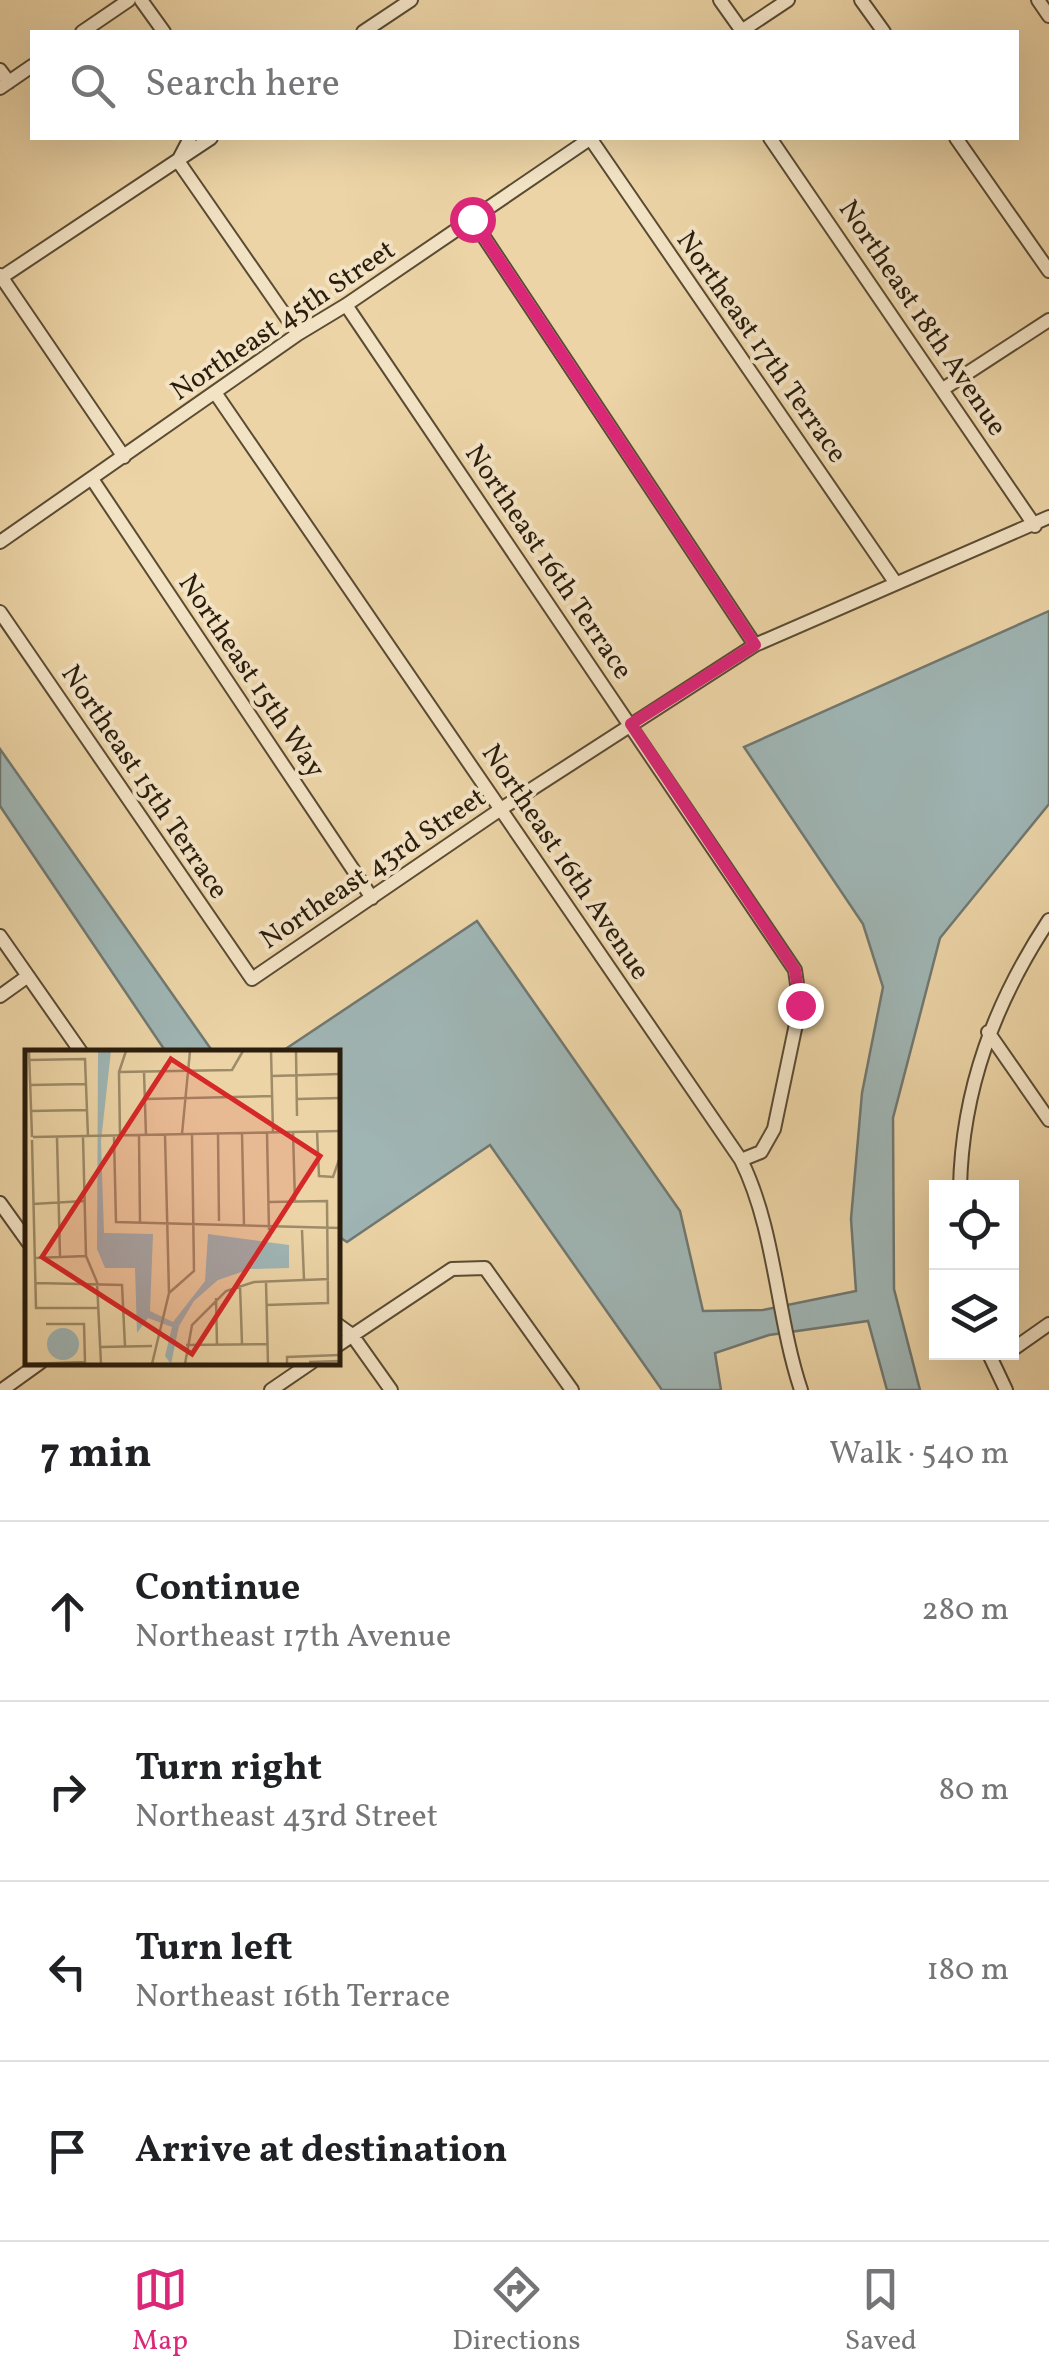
<!DOCTYPE html>
<meta charset="utf-8">
<style>
:root{--surface:#fff;--page:#f6f6f6;--text:#202124;--muted:#757577;--line:#e0e0e0;--accent:#db2777}
body{margin:0;font-family:Vollkorn,serif;background:var(--page);color:var(--text)}
.controls{position:absolute;right:30px;bottom:30px;display:grid;overflow:hidden;border-radius:0px;box-shadow:0 10px 40px #0002}
.controls button{width:90px;height:90px;display:grid;place-items:center;padding:0;border:0;border-bottom:2px solid var(--line);background:var(--surface);color:var(--text);font:50px sans-serif}
.stop{position:absolute;width:30px;height:30px;margin:-22px;border:8px solid #db2777;border-radius:50%;background:#fff}
.stop.end{background:#db2777;border-color:#fff;box-shadow:0 2px 10px #0008}
.list{margin:0;padding:0;list-style:none}
h2{display:flex;justify-content:space-between;align-items:center;height:130px;margin:0;padding:0 40px;font-size:42px}
h2 small{font-size:32px;font-weight:400;color:var(--muted)}
.list li{display:grid;grid-template-columns:65px 1fr auto;gap:30px;align-items:center;box-sizing:border-box;height:180px;padding:0 40px;border-top:2px solid var(--line)}
.list b{display:block;font-size:38px;white-space:nowrap}
.list p{margin:0;font-size:32px;white-space:nowrap;color:var(--muted)}
.list em{font-size:32px;font-style:normal;color:var(--muted)}
.icon{flex:none;width:55px;height:55px;fill:none;stroke:currentColor;stroke-width:2;stroke-linecap:round;stroke-linejoin:round}
.map{position:relative;flex:none;width:1049px;height:1390px;overflow:hidden}
.search{position:absolute;background:var(--surface);box-shadow:0 10px 40px #0002;left:30px;right:30px;top:30px;height:110px;display:flex;align-items:center;gap:25px;box-sizing:border-box;padding:0 35px;border-radius:0px;color:var(--muted);font-size:38px}
.sheet{height:850px;background:var(--surface)}
nav{display:flex;justify-content:space-around;align-items:center;box-sizing:border-box;height:140px;border-top:2px solid var(--line);background:var(--surface);font-size:28px;color:var(--muted)}
nav a{display:grid;justify-items:center;gap:5px}
nav .on{color:var(--accent)}
.map>svg:first-child{display:block}
.water{fill:#9fb5b4;stroke:#707871;stroke-width:2.5}
.lines{fill:none;stroke-linecap:round;stroke-linejoin:round}
.minor-casing{stroke:#5a4b33;stroke-width:16}
.minor{stroke:#f3e3c5;stroke-width:12}
.route{stroke:#db2777;stroke-width:12}
.labels{text-anchor:middle;stroke-width:8;stroke-linejoin:round;paint-order:stroke}
.street-label{font-size:28px;fill:#2a1d0d;stroke:#f3e3c5}
.inset-road{fill:none;stroke:#9e8b69;stroke-width:2.5}
.view{fill:#d62828;fill-opacity:0.15;stroke:#d62828;stroke-width:5}
.inset-edge{fill:none;stroke:#2a1d0d;stroke-width:5}
</style>
<div class="map">
<svg width="1049" height="1390" viewBox="0 0 1049 1390">
<rect width="100%" height="100%" fill="#ecd4a6"/>
<filter id="stains"><feTurbulence type="fractalNoise" baseFrequency=".002" numOctaves="4"/><feColorMatrix values="0 0 0 0 .2 0 0 0 0 .09 0 0 0 0 .02 0 0 0 .5 -.17"/></filter>
<radialGradient id="worn" r=".72"><stop offset=".6" stop-color="#630" stop-opacity="0"/><stop offset="1" stop-color="#630" stop-opacity=".3"/></radialGradient>
<path class="water" d="M1049 611V804L940 938 893 1118 894 1289 920 1390H887L868 1321 769 1335 715 1353 721 1390H662L490 1145 347 1242 338 1236V1052H281L477 921 680 1211 703 1311 763 1310 856 1291 851 1219 862 1093 883 987 863 924 744 747Z
M0 749 213 1052H166L0 806Z"/>
<g class="lines">
<g class="minor-casing">
<path id="minor" d="M141 0 164 32
M720 0 742 31
M861 0 884 32
M1038 0 1049 16
M82 32 129 0
M363 32 411 0
M740 32 788 0
M0 70 9 82
M0 88 32 66
M190 138 178 161 298 334
M590 138 895 582
M770 138 1035 526
M956 138 1049 271
M472 219 755 645
M0 275 124 457
M2 277 211 138
M346 305 795 970 800 1005 774 1129 761 1152 741 1160
M943 389 1049 320
M216 394 741 1160C776 1231 776 1315 801 1390
M92 479 372 898
M0 542 298 334 346 305 591 138
M0 612 252 979 501 809 755 645 1049 517
M0 936 81 1052
M0 996 28 976
M988 1032 1049 1120
M960 1188C962 1089 995 1002 1049 920
M0 1203 28 1242
M338 1325 352 1335 391 1390
M338 1345 452 1269 485 1268 572 1390
M1012 1350 1049 1324
M988 1352 1006 1390
M2 1390 41 1362
M271 1390 312 1362"/>
</g>
<use href="#minor" class="minor"/>
</g>
<g class="lines">
<path class="route" d="M472 219 755 645 631 724 795 970 800 1005"/>
</g>
<g class="labels">
<g class="street-label">
<text transform="translate(924 317) rotate(56)" y="10">Northeast 18th Avenue</text>
<text transform="translate(282 319) rotate(-34)" y="10">Northeast 45th Street</text>
<text transform="translate(763 346) rotate(55)" y="10">Northeast 17th Terrace</text>
<text transform="translate(550 561) rotate(56)" y="10">Northeast 16th Terrace</text>
<text transform="translate(253 675) rotate(56)" y="10">Northeast 15th Way</text>
<text transform="translate(146 781) rotate(56)" y="10">Northeast 15th Terrace</text>
<text transform="translate(567 861) rotate(56)" y="10">Northeast 16th Avenue</text>
<text transform="translate(372 867) rotate(-34)" y="10">Northeast 43rd Street</text>
</g>
</g>
<g transform="translate(25 1050)">
<rect width="315" height="315" fill="#ecd4a6"/>
<path d="M73 1H86L76 91 79 183 128 184 125 261 148 272 180 231 183 184 264 195V218L225 219 193 230 169 251 154 276 146 314 140 306 147 277 123 268 112 283 110 218H80L72 199ZM22 294a16 16 0 1 1 32 0a16 16 0 1 1-32 0Z" fill="#9fb5b4"/>
<path class="inset-road" d="M4 1 7 87M246 1 248 82M271 1 272 66M4 10 60 9 63 87M94 22 207 20 218 1M119 22 121 86M247 26 315 24M5 35 61 34M120 49 248 46M272 49 315 48M5 61 61 60M292 81 294 126 308 127 315 107M268 82 270 152M217 83 219 175M242 83 244 180M157 84 165 1M193 84 194 171M95 86 94 22 101 1M114 86 115 172M8 87 315 81M58 87 61 206 72 232 76 314M89 87 91 172 315 178M32 88 35 207M7 90 11 258H73M8 154 59 151M277 180 279 230M10 208 61 206M241 232 243 314M11 233 97 235 100 296M215 235 217 294M144 243 169 221 167 85M191 248 192 295M241 255 303 253 302 151 244 152M161 295 242 294M76 297 127 296M284 312 315 311M0 314 60 312 59 274H21M127 314 144 243 140 85M160 314 167 275 201 241 229 232 304 229M262 314V307L315 305"/>
<path class="view" d="M146 9 295 106 167 304 17 207Z"/>
<rect width="315" height="315" class="inset-edge"/>
</g>
<rect width="100%" height="100%" filter="url(#stains)"/>
<rect width="100%" height="100%" fill="url(#worn)"/>
</svg>
<div class="controls">
<button><svg class="icon" aria-label="locate" viewBox="0 0 24 24"><circle cx="12" cy="12" r="6"/><path d="M12 2v4M12 18v4M2 12h4M18 12h4"/></svg></button>
<button><svg class="icon" aria-label="layers" viewBox="0 0 24 24"><path d="M12 4l9 5-9 5-9-5zM3 14l9 5 9-5"/></svg></button>
</div>
<div class="stop" style="left:472px;top:219px"></div>
<div class="stop end" style="left:800px;top:1005px"></div>
<div class="search"><svg class="icon" aria-label="search" viewBox="0 0 24 24"><circle cx="10" cy="10" r="6"/><path d="M15 15l6 6"/></svg>Search here</div>
</div>
<section class="sheet">
<h2>7 min<small>Walk · 540 m</small></h2>
<ul class="list">
<li><svg class="icon" aria-label="ahead" viewBox="0 0 24 24"><path d="M12 20V5M6 11l6-6 6 6"/></svg><div><b>Continue</b><p>Northeast 17th Avenue</p></div><em>280 m</em></li>
<li><svg class="icon" aria-label="right" viewBox="0 0 24 24"><path d="M7 20v-9h11M14 6l5 5-5 5"/></svg><div><b>Turn right</b><p>Northeast 43rd Street</p></div><em>80 m</em></li>
<li><svg class="icon" aria-label="left" viewBox="0 0 24 24"><path d="M17 20v-9H6M10 6l-5 5 5 5"/></svg><div><b>Turn left</b><p>Northeast 16th Terrace</p></div><em>180 m</em></li>
<li><svg class="icon" aria-label="arrive" viewBox="0 0 24 24"><path d="M6 21V4h12l-3 4 3 4H6"/></svg><div><b>Arrive at destination</b></div></li>
</ul>
</section>
<nav>
<a class="on"><svg class="icon" aria-label="map" viewBox="0 0 24 24"><path d="M3 6l6-2 6 2 6-2v14l-6 2-6-2-6 2zM9 4v14M15 6v14"/></svg>Map</a>
<a><svg class="icon" aria-label="directions" viewBox="0 0 24 24"><path d="M12 3l9 9-9 9-9-9zM9 14v-3h6M13 9l2 2-2 2"/></svg>Directions</a>
<a><svg class="icon" aria-label="saved" viewBox="0 0 24 24"><path d="M7 4h10v16l-5-4-5 4z"/></svg>Saved</a>
</nav>
